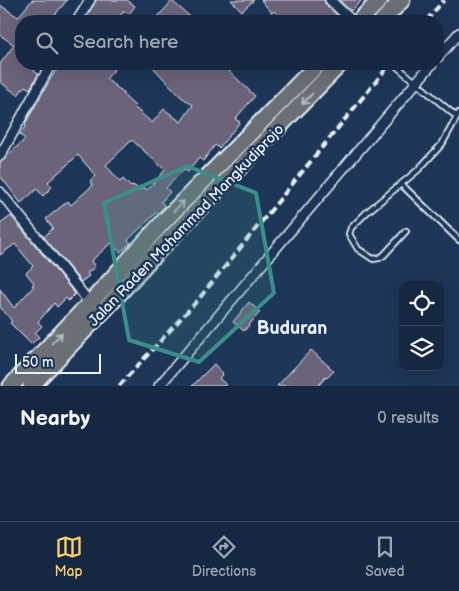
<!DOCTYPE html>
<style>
:root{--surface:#162841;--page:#1f3048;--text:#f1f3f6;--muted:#9ea6b1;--line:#35445a;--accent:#ffd166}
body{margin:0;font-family:"Balsamiq Sans",sans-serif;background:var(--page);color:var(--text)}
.controls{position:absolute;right:15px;bottom:15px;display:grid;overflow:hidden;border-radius:10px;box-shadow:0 5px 20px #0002}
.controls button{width:45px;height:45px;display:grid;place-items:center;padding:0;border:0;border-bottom:1px solid var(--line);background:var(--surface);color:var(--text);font:25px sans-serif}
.scale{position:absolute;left:15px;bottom:12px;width:86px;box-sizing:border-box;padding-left:5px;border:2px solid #e8f1f8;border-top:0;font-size:14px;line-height:18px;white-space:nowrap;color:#e8f1f8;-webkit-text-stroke:4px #1d3557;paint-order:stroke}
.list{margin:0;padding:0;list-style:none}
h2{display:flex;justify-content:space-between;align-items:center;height:65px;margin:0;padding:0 20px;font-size:21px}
h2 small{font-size:16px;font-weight:400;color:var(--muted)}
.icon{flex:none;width:28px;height:28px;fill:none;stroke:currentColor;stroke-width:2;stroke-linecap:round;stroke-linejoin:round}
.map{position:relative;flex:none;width:459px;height:386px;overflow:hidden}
.search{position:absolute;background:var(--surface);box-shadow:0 5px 20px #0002;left:15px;right:15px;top:15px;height:55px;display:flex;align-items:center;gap:12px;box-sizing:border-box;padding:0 18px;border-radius:20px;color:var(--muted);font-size:19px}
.sheet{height:135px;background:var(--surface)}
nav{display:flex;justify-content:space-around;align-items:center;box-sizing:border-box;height:70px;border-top:1px solid var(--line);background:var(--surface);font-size:14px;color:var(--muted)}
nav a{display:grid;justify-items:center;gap:2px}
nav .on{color:var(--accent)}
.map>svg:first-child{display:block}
.building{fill:#6a647a;stroke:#e8f1f8;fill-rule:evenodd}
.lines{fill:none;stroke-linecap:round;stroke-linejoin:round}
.service-casing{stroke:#e8f1f8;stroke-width:8}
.minor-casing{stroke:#e8f1f8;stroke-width:12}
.trunk-casing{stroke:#e8f1f8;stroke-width:19}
.service{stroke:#1d3557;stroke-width:4.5}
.minor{stroke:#1d3557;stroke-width:9}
.trunk{stroke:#6b6f75;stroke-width:15}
.rail{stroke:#e8f1f8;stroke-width:4;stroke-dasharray:8 4;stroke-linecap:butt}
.oneway{stroke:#b6bdc4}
.marked{fill:#3a8f8a;fill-opacity:0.2;stroke:#3a8f8a;stroke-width:4;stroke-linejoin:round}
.labels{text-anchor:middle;stroke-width:5;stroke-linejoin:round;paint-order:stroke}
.street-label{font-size:15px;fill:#e8f1f8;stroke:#1d3557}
.quarter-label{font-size:18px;font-weight:bold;fill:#e8f1f8;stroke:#1d3557}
</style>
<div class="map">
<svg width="459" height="386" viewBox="0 0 459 386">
<rect width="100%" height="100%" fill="#1d3557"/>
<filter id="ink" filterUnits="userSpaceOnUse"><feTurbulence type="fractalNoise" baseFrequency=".02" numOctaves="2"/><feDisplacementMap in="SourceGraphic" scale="10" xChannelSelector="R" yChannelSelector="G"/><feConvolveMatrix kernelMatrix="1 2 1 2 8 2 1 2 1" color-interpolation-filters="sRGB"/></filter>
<g filter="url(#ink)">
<path class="building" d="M32 0H67L50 21H21V64H30L36 68 34 71 38 74 30 89 25 86 18 95 0 82V64L14 45 0 35V5L18 17Z
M96 0H127L135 6 129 14 124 11 115 21H84Z
M231 0H254L242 11Z
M261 0H324L326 5 338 16 333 21H284L274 11 272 13Z
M339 0H362L351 11Z
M172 1 195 21H154Z
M61 64H106L114 70 106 79 124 93 123 95 135 106 134 107 152 123 164 109 181 122 193 105 180 96 150 64H236L229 71 255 96 235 119 240 122 219 148 215 145 203 161 199 158 188 172 184 169 166 188 170 192 161 202 165 206 158 213 157 212 128 240 131 243 120 252 111 243 91 261 95 267 87 273 89 276 81 282 44 237 53 228 46 219 68 201 71 205 93 185 90 181 96 176 78 155 48 182 52 187 43 196 37 189 21 203 0 176V163L25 139 20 135 26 125 25 124 51 78ZM132 140 165 170 147 190 143 187 140 190 133 185 131 187 123 179 120 182 106 165Z
M11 216 75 294 68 301 66 298 57 307 54 303 38 322 42 326 35 333 39 337 31 344 10 323 12 321 0 307V289L14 308 34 286 32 285 34 283 26 273 33 266 15 244 0 255V224Z
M249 302 260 312 244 331 233 322Z
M311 350 334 371 327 378 326 377 318 386H277Z
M214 364 223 374 219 378 227 386H192Z"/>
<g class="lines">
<g class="service-casing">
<path id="service" d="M394 64 457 117 459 113
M401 184 459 240
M406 231 384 255 379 258 373 259 358 249 349 234 351 228 367 212 418 170 442 144 457 117"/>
</g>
<g class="minor-casing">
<path id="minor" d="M330 0 352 21
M77 21 90 0
M438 57 459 33
M0 156 51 64
M0 192 90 303
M159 386 432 64"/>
</g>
<g class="trunk-casing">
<path id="trunk" d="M359 21 380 0
M382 21 402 0
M11 386 90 303 164 221 318 64
M31 386 109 305 151 258 340 64"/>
</g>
<use href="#service" class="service"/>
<use href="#minor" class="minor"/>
<use href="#trunk" class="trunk"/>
<path class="rail" d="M426 21 444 0
M119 386 197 301 390 64"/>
</g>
<defs><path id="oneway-shaft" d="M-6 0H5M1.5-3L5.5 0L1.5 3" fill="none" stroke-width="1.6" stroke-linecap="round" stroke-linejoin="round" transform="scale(1.25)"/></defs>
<g class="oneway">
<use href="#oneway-shaft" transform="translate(307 99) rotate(134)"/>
<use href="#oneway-shaft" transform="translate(179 206) rotate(-45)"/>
<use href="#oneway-shaft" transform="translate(57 338) rotate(-46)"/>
</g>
</g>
<path class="marked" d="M187 166 256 193 274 293 199 362 129 340 104 203Z"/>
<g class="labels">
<g class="street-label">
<text transform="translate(186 225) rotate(-46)" y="5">Jalan Raden Mohammad Mangkudiprojo</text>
</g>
<g class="quarter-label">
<text x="292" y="334">Buduran</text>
</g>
</g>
</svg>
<div class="controls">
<button><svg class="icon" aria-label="locate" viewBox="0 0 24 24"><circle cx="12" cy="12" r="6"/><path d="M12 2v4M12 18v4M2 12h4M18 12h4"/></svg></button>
<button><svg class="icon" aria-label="layers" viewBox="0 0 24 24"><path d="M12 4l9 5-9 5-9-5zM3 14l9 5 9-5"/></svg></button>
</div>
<div class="scale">50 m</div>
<div class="search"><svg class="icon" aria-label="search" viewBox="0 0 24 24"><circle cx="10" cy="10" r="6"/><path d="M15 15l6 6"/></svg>Search here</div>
</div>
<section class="sheet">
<h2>Nearby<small>0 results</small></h2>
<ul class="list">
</ul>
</section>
<nav>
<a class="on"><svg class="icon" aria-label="map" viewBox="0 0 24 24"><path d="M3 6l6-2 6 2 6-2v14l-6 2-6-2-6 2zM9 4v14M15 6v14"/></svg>Map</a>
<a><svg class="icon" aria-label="directions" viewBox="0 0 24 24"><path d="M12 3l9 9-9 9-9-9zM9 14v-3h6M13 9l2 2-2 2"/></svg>Directions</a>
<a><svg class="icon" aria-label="saved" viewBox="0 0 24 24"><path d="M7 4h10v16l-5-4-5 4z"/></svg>Saved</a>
</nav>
